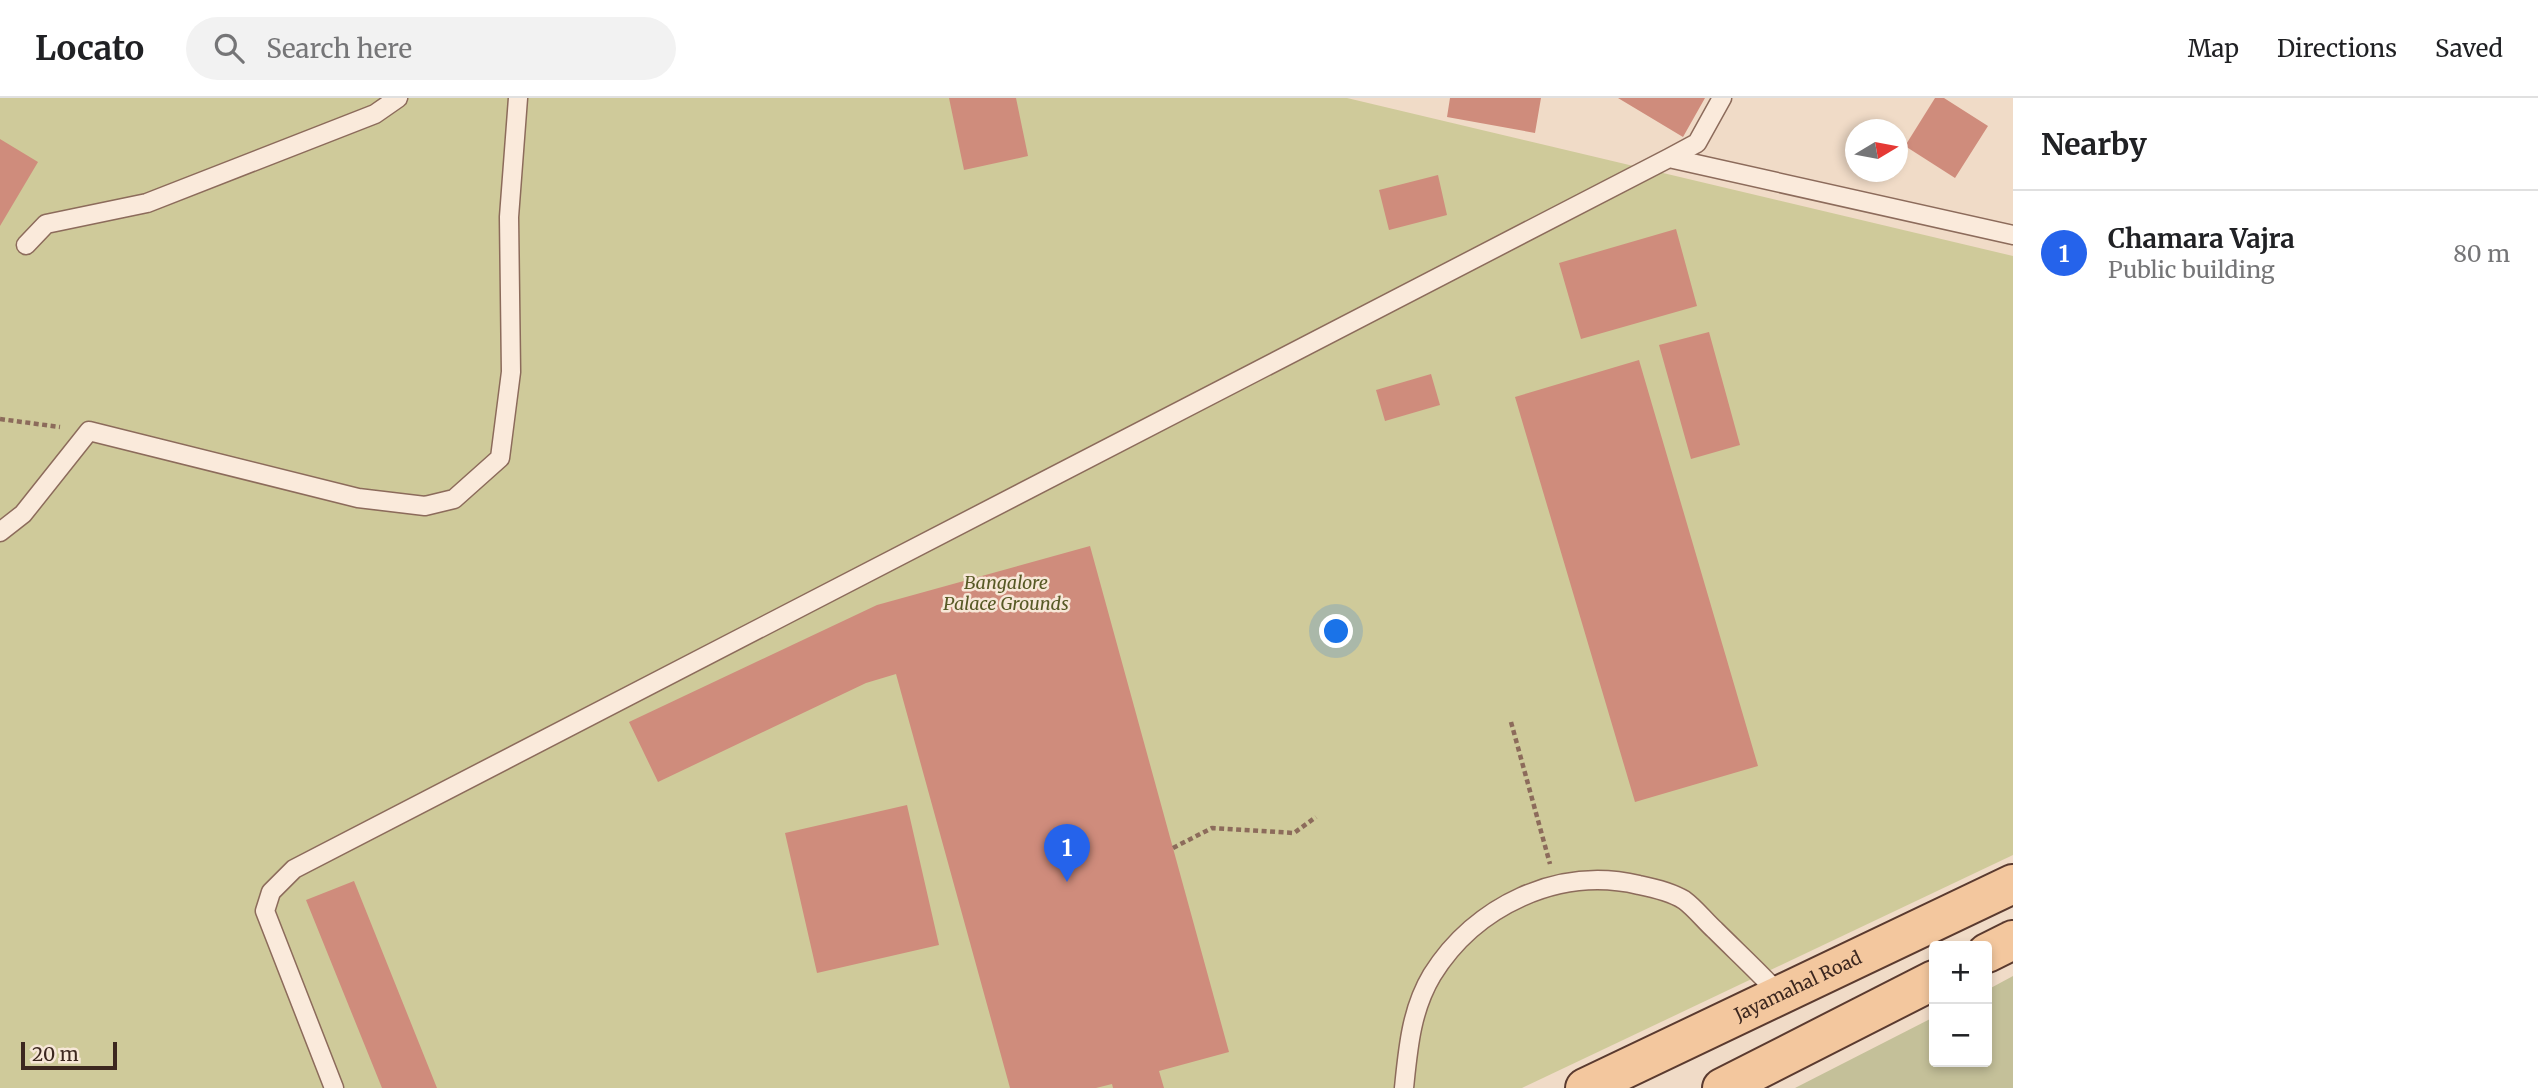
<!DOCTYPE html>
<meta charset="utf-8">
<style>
:root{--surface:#fff;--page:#f2f2f2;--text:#202124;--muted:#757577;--line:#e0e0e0;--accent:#2563eb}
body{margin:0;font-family:Merriweather,serif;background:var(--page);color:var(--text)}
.controls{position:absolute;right:21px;bottom:21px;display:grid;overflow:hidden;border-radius:7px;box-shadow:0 4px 10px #0003}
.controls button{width:63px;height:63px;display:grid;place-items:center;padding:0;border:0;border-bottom:2px solid var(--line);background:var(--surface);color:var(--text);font:35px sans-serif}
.compass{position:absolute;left:1845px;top:21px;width:63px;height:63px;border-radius:50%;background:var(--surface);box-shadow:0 4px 10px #0003;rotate:80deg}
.scale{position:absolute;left:21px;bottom:18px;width:96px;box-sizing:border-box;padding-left:7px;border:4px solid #3c271f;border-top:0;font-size:19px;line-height:24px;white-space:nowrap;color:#3c271f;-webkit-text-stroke:5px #f7e7d7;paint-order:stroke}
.you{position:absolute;left:1337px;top:534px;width:24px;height:24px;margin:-18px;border:5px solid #fff;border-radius:50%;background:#1a73e8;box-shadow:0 0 0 10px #1a73e833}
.badge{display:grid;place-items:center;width:46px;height:46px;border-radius:50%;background:var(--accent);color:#fff;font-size:23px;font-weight:700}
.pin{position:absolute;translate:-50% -58px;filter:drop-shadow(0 2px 4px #0008)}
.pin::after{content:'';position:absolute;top:37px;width:24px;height:21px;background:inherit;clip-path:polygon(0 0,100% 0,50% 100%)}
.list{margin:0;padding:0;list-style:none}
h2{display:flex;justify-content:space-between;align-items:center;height:91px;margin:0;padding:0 28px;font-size:30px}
h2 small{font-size:23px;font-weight:400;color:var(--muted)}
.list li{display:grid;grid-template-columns:46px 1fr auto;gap:21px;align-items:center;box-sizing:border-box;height:126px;padding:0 28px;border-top:2px solid var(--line)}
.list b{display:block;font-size:26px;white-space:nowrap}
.list p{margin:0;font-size:23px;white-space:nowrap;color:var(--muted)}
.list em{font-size:23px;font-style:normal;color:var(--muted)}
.icon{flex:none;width:38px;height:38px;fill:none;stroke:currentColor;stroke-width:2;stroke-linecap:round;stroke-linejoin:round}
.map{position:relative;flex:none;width:2013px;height:990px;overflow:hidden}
header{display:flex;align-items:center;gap:42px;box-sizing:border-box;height:98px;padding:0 35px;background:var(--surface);border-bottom:2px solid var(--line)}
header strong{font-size:33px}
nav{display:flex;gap:38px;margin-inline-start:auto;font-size:24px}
.search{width:490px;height:63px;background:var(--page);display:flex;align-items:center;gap:18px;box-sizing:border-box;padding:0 24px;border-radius:38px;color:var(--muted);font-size:26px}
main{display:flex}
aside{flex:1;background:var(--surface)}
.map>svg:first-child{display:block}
.green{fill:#cfca9a}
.cemetery{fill:#c4c099}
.building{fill:#cf8c7c}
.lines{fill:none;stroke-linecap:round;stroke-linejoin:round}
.service-casing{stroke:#8c6b5b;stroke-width:21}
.primary-casing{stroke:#5a3a2f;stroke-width:42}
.path{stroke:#8c6b5b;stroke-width:4.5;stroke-dasharray:5 3.5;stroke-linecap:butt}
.service{stroke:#faeadb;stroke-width:18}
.primary{stroke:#f3c79e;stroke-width:38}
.labels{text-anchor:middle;stroke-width:5;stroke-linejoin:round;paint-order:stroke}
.park-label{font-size:18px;font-style:italic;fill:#575925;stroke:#f7e7d7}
.street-label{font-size:18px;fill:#3c271f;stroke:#f7e7d7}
</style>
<header>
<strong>Locato</strong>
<div class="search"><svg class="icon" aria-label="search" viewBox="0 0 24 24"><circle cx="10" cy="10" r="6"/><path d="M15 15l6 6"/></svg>Search here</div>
<nav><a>Map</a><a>Directions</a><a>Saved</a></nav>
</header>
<main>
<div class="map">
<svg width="2013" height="990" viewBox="0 0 2013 990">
<rect width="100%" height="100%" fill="#f0dbc7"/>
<path class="green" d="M0 0H1347L2013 158V757L1522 990H0Z"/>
<path class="cemetery" d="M2013 878V990H1795L1934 919V964H1987V892Z"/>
<path class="building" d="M949 0H1016L1028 58 964 72Z
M1450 0H1541L1535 35 1447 19Z
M1618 0H1705L1683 39Z
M1935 0H1944L1988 28 1955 80 1905 48Z
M0 41 38 64 0 128Z
M1438 77 1447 117 1389 132 1379 92Z
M1676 131 1697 208 1581 241 1559 165Z
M1709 234 1740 347 1691 361 1659 247Z
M1639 262 1758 668 1635 704 1515 299Z
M1431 276 1440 307 1385 323 1376 292Z
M1090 448 1229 954 1159 973 1164 990H1113L1112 986 1096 990H1010L896 576 866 585 658 684 629 624 877 507Z
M907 707 939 847 817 875 785 735Z
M354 783 437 990H382L306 802Z"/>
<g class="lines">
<g class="service-casing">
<path id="service" d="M1669 60 2013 137
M26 147 46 126 147 105 375 16 398 0
M0 434 23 416 89 333 358 400 425 408 454 401 500 360 511 274 509 119 518 0
M334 990 265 813 271 794 294 771 1669 60 1697 45 1722 0
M1404 990C1408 951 1411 912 1432 877 1475 808 1558 768 1639 787 1654 790 1671 794 1684 802 1695 810 1705 823 1715 832 1736 853 1759 874 1779 896"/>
</g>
<g class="primary-casing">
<g id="primary">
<path d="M1987 855 2013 842"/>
<path id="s1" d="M1585 990 2013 786"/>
<path d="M1722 990 1934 882"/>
</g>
</g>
<path class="path" d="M0 321 60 329
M1511 624 1550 766
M1173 750 1212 730 1294 735 1316 719"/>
<use href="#service" class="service"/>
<use href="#primary" class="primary"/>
</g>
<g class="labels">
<g class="park-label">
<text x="1006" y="491">Bangalore<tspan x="1006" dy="21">Palace Grounds</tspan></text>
</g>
<g class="street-label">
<text dy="6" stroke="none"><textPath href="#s1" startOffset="236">Jayamahal Road</textPath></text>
</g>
</g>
</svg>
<div class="controls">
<button>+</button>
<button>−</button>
</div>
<svg class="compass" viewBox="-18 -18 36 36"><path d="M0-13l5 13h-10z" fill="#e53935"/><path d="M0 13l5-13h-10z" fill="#757577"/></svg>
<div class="scale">20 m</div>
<div class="you"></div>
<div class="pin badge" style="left:1067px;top:784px">1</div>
</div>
<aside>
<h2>Nearby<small></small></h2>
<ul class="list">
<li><span class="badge">1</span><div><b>Chamara Vajra</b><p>Public building</p></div><em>80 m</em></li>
</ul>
</aside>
</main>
